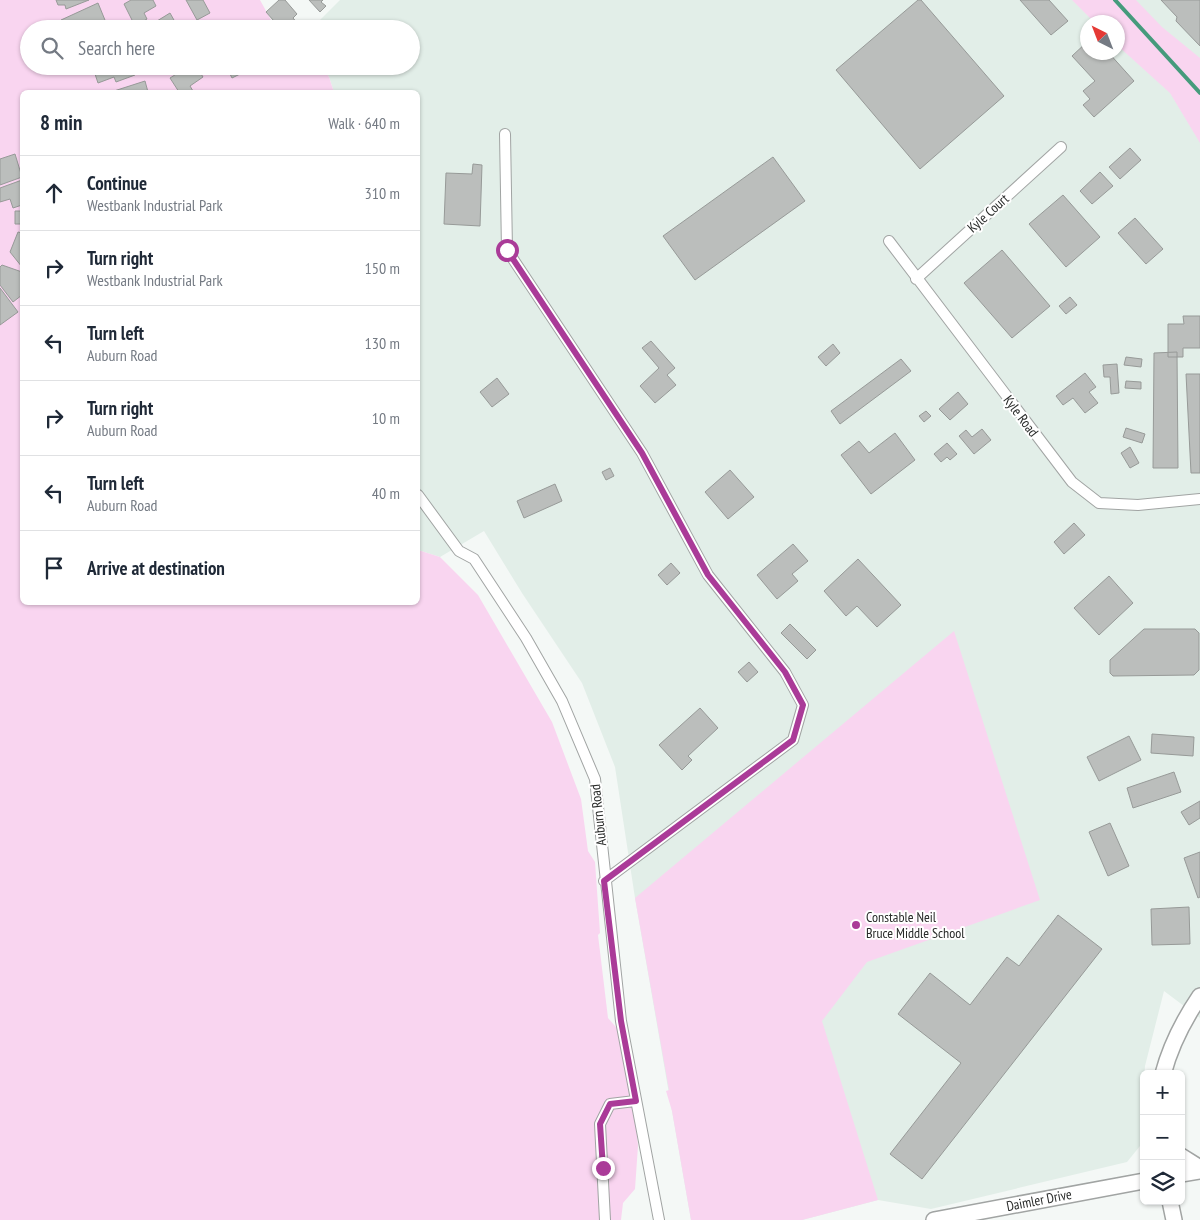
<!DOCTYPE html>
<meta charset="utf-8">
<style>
:root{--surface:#fff;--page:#f6f6f7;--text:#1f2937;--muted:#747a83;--line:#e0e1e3}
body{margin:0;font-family:"PT Sans Narrow",sans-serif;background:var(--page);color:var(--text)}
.controls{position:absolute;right:15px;bottom:15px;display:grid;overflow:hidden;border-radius:8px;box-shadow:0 1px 4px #0004}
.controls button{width:45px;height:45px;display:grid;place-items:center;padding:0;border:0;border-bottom:1px solid var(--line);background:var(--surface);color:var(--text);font:25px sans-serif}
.compass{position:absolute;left:1080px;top:15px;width:45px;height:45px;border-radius:50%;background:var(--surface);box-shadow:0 1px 4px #0004;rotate:318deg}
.stop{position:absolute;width:15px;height:15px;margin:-11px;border:4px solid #aa3b98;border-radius:50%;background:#fff}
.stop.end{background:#aa3b98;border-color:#fff;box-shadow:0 1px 5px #0008}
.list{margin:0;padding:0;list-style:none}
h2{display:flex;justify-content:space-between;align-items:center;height:65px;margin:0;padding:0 20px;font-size:21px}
h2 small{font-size:16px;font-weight:400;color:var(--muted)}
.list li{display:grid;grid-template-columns:32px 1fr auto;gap:15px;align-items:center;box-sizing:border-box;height:75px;padding:0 20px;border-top:1px solid var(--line)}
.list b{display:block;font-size:19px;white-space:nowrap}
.list p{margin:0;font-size:16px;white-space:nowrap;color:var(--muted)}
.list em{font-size:16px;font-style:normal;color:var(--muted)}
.icon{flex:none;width:28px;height:28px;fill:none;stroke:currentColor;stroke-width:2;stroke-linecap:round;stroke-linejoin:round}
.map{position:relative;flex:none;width:1200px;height:1220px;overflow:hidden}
.search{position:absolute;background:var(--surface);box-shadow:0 1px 4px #0004;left:20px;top:20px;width:400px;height:55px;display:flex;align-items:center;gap:12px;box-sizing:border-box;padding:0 18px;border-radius:28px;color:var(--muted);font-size:19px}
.panel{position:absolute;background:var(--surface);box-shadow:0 1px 4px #0004;left:20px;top:90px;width:400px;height:515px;border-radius:8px}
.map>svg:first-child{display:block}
.built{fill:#e2eee8;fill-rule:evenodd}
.green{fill:#f9d5f0}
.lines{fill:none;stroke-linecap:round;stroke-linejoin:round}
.stream{stroke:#459b7c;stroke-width:4}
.building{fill:#bbbebc;stroke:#979a98}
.street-casing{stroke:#a1a4a3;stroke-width:12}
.secondary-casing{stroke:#a1a4a3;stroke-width:18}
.street{stroke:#fff;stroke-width:10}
.secondary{stroke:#fff;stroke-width:15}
.route{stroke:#aa3b98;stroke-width:6}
.poi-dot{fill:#aa3b98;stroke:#fff;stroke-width:2}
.labels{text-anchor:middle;stroke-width:4;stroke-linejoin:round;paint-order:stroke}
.street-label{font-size:14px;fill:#292b2a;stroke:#fff}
.poi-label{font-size:14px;fill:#292b2a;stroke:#fff;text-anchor:start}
</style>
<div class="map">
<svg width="1200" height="1220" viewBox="0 0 1200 1220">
<rect width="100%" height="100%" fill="#f4f8f6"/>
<path class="built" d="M340 0H1200V1018L1164 991 1145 1066 1140 1146 1127 1162 931 1209 878 1200 802 1220H691L635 898 615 767 582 683 522 593 484 531 440 557 418 550V92H334L329 77 322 66H411V29H311ZM1088 22H1118V52H1088Z"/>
<path class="green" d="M0 0H260L276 29H29V66H322L329 77 334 92H22V602H418V550L440 557 478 595 552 722 581 799 588 851 595 862 600 933 598 935 608 1018 622 1034 632 1082 638 1146 635 1189 623 1203 621 1220H0Z
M1072 0H1136L1162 27 1200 58V143L1170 93 1118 46V22H1094Z
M954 631 1040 900 867 962 822 1021 878 1200 802 1220H691L672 1111 666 1091 669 1090 635 898Z"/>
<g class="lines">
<path class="stream" d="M1115 0 1200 93"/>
</g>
<path class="building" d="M56 0H89L66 9 65 5H58Z
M131 0H153L156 6 144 13 147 19 135 26 124 4Z
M186 0H203L210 13 197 20Z
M279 0H285L297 14 293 18 298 24 293 29H281L266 12Z
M309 0H323L321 2 326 6 320 12Z
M918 0H921L1004 96 920 169 836 70Z
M1020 0H1049L1068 21 1051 35Z
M1161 0H1200V46L1176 21 1177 17Z
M98 3 107 25 100 29H65L61 20Z
M170 13 179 29H144Z
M1088 33V52H1108L1134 81 1094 117 1083 105 1090 99 1083 91 1095 81 1072 56 1087 42 1083 37Z
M99 66H132L135 75 116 82 114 77 98 83 93 68Z
M162 66H177L167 73Z
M189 66H196L203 77 190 86 193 91 179 92 170 78Z
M226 66H244L246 71 232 78Z
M145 81 148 92H114V91Z
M1130 148 1141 160 1120 179 1109 167Z
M15 154 22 177 0 185V159Z
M773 157 805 201 695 280 663 236Z
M473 164 482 165 480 226 444 224 446 173 472 174Z
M1100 172 1113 186 1092 204 1080 191Z
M22 180V205L13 208 10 199 0 202V188Z
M1063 195 1100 237 1066 267 1029 224Z
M15 211H22V224H15Z
M1135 218 1163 249 1146 264 1118 233Z
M18 232 22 233V267L10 252Z
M1002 250 1050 306 1012 338 964 283Z
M2 265 22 272V295L13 302 0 285V267Z
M0 288 18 312 0 325Z
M1070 297 1077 305 1066 314 1059 306Z
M1183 316H1200V348H1183V357H1168V324H1184Z
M651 341 675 368 667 375 676 385 655 403 640 386 659 368 642 348Z
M833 344 840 353 826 366 818 357Z
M1177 352 1178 468H1153L1154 353Z
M1126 357 1142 359 1141 367 1124 365Z
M901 359 911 371 840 424 831 411Z
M1117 364 1119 393 1111 394 1110 377H1104L1103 365Z
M1085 373 1096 387 1089 392 1098 403 1085 413 1073 398 1063 405 1056 396Z
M1186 374H1200V473H1191Z
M497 378 509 394 492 407 480 392Z
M1126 381 1141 382V389L1125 388Z
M958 392 968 404 950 420 939 409Z
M926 411 931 416 924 422 919 416Z
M1126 428 1145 434 1142 443 1123 437Z
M982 429 991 440 974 454 959 436 966 430 972 437Z
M895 433 915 460 871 494 841 455 859 441 869 453Z
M947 443 957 454 950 460 947 457 941 462 934 454Z
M1130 447 1139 463 1130 468 1121 453Z
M610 468 614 476 606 480 602 472Z
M730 470 754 497 728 519 705 492Z
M555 484 562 501 524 518 517 501Z
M1074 523 1085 535 1064 554 1054 542Z
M793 544 808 561 792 574 798 581 777 599 757 575Z
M858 559 901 605 877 627 857 606 846 616 824 591Z
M671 563 680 573 667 585 658 575Z
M1109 576 1133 603 1099 635 1074 608Z
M790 624 816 650 807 659 781 633Z
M1144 629H1195L1199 633V670L1194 675 1113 676 1110 673V660Z
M749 662 758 672 747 682 738 672Z
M700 708 718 728 688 756 692 760 682 770 659 745Z
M1152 734 1194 737 1193 756 1151 753Z
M1129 736 1141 760 1099 781 1087 757Z
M1174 772 1181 792 1133 808 1127 788Z
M1200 801V818L1189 825 1181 812Z
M1110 823 1129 866 1108 876 1089 832Z
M1200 852V897L1198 898 1184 858Z
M1189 907 1190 944 1152 945 1151 909Z
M1058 915 1102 949 922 1179 890 1154 961 1063 898 1014 930 973 970 1005 1007 957 1019 966Z"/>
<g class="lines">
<g class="street-casing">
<path id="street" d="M505 134 507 250 642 453 708 575 785 672 803 705 793 740 604 881
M889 241 1072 482 1099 503 1138 505 1200 499
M916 279 1061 147
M418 495 459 551 474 559 526 638 562 701 595 779 621 1021 659 1220
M605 1220 600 1124 610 1104 635 1101"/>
</g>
<g class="secondary-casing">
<path id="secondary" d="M1163 1074C1171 1044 1183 1021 1200 996
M1181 1156 1200 1168
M1181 1174 1200 1171
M1170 1201 1174 1220
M934 1220 1144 1181"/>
</g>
<use href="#street" class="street"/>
<use href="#secondary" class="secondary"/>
</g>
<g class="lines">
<path class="route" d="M507 250 642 453 708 575 785 672 803 705 793 740 604 881 621 1021 636 1101 610 1104 600 1124 603 1168"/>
</g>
<circle class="poi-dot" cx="856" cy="925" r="5"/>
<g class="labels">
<g class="street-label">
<text transform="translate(988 213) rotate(-42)" y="5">Kyle Court</text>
<text transform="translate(1021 416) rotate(53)" y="5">Kyle Road</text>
<text transform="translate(598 815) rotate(-96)" y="5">Auburn Road</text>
<text transform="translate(1039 1200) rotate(-11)" y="5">Daimler Drive</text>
</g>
<g class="poi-label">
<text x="866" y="922">Constable Neil<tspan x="866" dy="16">Bruce Middle School</tspan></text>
</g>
</g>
</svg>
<div class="controls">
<button>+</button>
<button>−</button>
<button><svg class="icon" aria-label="layers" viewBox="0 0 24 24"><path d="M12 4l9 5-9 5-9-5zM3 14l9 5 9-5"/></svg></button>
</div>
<svg class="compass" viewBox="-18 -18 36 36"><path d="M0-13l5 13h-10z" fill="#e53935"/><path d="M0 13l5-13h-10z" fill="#747a83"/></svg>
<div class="stop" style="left:507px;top:250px"></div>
<div class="stop end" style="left:603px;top:1168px"></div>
<div class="search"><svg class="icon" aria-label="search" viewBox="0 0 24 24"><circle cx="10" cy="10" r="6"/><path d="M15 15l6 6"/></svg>Search here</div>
<section class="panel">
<h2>8 min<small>Walk · 640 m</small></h2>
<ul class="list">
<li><svg class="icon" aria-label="ahead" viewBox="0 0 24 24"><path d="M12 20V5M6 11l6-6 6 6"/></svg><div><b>Continue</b><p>Westbank Industrial Park</p></div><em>310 m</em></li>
<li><svg class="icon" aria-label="right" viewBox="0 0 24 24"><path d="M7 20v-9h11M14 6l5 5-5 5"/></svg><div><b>Turn right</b><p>Westbank Industrial Park</p></div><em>150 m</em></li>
<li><svg class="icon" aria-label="left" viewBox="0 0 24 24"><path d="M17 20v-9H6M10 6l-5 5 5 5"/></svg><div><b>Turn left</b><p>Auburn Road</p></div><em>130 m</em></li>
<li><svg class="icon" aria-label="right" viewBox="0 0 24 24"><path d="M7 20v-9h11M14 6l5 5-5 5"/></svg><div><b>Turn right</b><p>Auburn Road</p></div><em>10 m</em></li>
<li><svg class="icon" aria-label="left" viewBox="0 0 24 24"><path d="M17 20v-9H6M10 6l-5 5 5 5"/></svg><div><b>Turn left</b><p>Auburn Road</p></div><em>40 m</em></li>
<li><svg class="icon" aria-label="arrive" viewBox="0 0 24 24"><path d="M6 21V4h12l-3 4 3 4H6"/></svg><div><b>Arrive at destination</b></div></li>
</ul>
</section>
</div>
